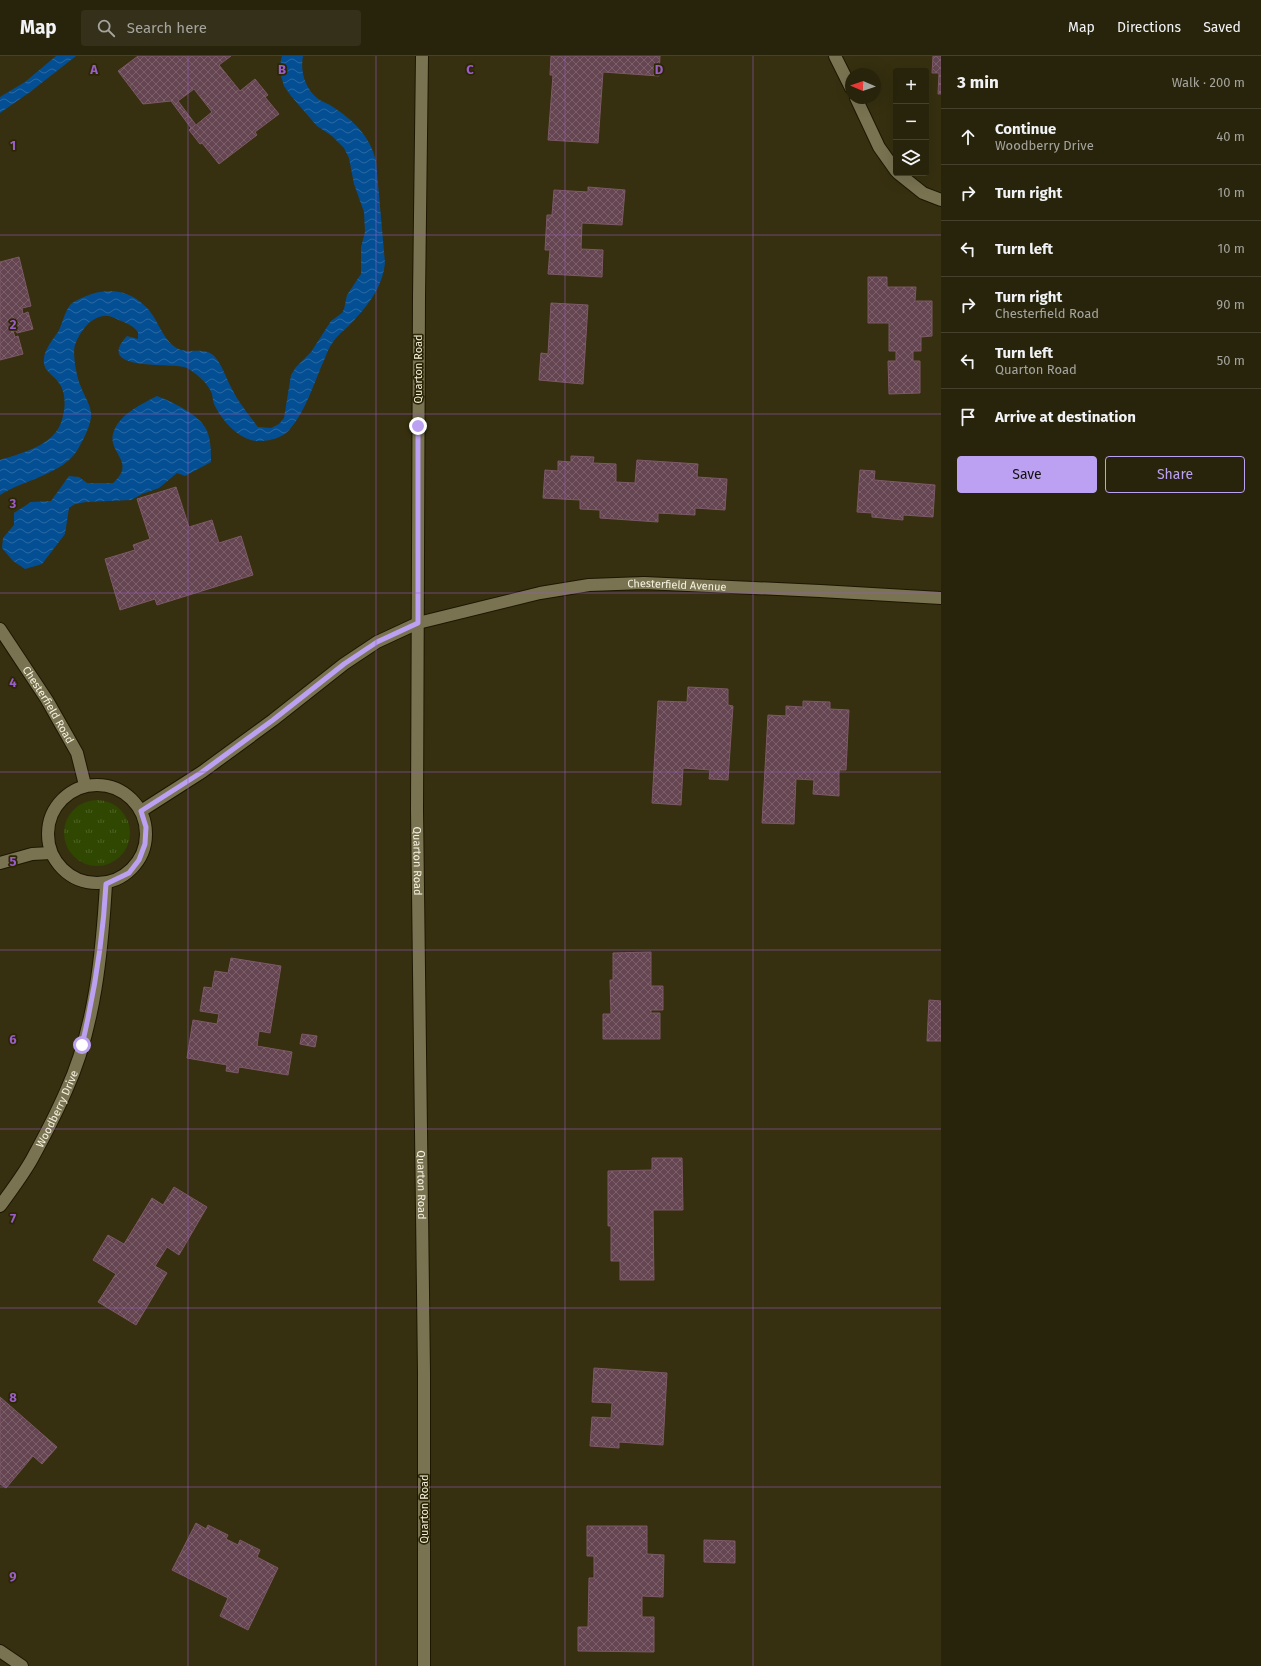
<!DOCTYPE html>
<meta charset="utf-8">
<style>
:root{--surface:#28240c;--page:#34301a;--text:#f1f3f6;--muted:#a5a49d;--line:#44412d;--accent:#bca0f2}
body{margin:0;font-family:"Fira Sans",sans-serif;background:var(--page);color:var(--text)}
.controls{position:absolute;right:12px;top:12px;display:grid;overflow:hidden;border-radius:4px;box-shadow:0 4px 16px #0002}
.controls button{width:36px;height:36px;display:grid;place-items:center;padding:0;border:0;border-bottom:1px solid var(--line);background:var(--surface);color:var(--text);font:20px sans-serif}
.compass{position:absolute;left:845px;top:12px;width:36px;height:36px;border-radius:50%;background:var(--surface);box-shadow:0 4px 16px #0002;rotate:272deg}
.stop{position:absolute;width:12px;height:12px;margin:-9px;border:3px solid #bca0f2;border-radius:50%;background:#fff}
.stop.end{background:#bca0f2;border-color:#fff;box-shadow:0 1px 4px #0008}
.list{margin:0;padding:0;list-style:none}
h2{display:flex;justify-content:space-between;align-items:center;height:52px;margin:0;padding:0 16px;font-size:17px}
h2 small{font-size:13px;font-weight:400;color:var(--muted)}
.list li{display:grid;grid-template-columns:26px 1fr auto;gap:12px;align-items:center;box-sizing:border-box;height:56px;padding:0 16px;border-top:1px solid var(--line)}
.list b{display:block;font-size:15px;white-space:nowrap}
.list p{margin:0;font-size:13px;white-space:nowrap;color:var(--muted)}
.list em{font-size:13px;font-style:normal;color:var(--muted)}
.actions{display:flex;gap:8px;padding:12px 16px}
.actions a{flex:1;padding:9px 0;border:1px solid var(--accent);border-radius:4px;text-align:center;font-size:14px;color:var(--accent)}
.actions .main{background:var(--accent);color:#111}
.icon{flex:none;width:22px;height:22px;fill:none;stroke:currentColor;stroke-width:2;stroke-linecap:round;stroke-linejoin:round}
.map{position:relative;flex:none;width:941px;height:1610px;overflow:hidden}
header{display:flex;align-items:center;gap:24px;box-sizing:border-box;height:56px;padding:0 20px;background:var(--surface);border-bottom:1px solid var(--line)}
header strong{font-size:19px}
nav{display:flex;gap:22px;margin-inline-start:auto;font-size:14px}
.search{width:280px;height:36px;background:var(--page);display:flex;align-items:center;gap:10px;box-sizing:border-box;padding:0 14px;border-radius:4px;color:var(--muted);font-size:15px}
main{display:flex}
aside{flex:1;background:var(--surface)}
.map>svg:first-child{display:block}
.grass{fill:url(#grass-tufts)}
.water{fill:url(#water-waves)}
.building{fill:url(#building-cross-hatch);stroke:#7c5966;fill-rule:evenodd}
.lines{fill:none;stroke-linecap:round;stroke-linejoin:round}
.minor-casing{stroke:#1d1700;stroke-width:14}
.tertiary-casing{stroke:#1d1700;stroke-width:14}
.minor{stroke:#797352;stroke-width:12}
.tertiary{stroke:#797352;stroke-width:12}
.route{stroke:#bca0f2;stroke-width:5}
.grid{fill:none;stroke:#9a5ec7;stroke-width:1;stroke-opacity:0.55}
.labels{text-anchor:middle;stroke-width:3.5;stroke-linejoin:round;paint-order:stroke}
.street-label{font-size:11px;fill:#f5f2df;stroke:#2c2605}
.grid-label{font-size:13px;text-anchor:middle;font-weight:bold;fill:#9a5ec7;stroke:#2c2605;stroke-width:3.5;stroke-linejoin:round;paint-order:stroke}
</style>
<header>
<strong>Map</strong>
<div class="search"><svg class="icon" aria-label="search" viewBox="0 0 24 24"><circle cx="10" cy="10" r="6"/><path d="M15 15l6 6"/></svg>Search here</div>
<nav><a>Map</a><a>Directions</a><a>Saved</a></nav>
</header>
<main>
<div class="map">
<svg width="941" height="1610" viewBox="0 0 941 1610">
<defs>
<pattern id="grass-tufts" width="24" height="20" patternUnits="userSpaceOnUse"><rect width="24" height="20" fill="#2f4700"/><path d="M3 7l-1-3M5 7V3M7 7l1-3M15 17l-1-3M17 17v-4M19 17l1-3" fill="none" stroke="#4e6225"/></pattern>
<pattern id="water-waves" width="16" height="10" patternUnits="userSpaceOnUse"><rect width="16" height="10" fill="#044f93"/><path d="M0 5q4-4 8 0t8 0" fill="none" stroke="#2969a2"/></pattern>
<pattern id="building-cross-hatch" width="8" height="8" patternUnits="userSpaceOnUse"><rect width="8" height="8" fill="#664552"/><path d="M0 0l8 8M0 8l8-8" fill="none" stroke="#7c606a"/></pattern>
</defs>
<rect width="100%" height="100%" fill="#363010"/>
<path class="grass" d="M64 777a33 33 0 1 1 66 0a33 33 0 1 1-66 0Z"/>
<path class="water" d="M56 0H76L30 36 0 57V41L25 26Z
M282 0H303C300 15 305 32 317 42 321 46 328 47 333 51 353 64 370 80 376 105L385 207C383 228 371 246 356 262 349 271 339 277 333 286 329 291 327 297 325 302 314 326 307 353 290 373 284 381 271 385 260 385 241 386 223 366 215 350 213 347 213 342 212 338 208 327 197 318 187 312 176 306 92 317 127 280L138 283V276C132 268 121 265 112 261 104 258 97 261 90 266 84 271 77 282 75 289 72 298 77 323 81 331 85 342 92 350 91 362 89 373 83 384 78 393 64 418 23 424 0 439V404C19 398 47 391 58 373 65 361 68 339 59 327 53 318 42 315 44 302 45 293 53 283 58 276 63 267 64 256 71 248 74 245 79 243 84 241 105 231 128 233 145 250 158 262 161 281 175 291 187 300 204 289 215 301 223 310 226 323 232 333 239 347 249 359 258 371L271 372 279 368 284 362 291 319 296 311 311 296 331 265 342 257 344 253 347 239 361 218V191L365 176 364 156 354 128 349 102 344 92 332 80 317 70 291 40 284 30 279 13Z
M157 340C172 346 201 359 207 375 211 384 211 396 211 406L185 420 177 417 159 432 142 438 131 444 86 446 75 448 69 452 65 478 42 508 25 513 13 505 2 492 3 482 14 469V457L31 446 51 445 69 420 79 421 87 427H113C138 405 105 396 114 375 120 358 142 348 157 340Z"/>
<path class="building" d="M138 0H231L219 9 240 35 255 23 268 39 265 41 279 58 255 76 257 79 219 108 202 87 200 88 189 74 191 72 171 45 143 48 118 15ZM194 33 212 56 196 69 178 45Z
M551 0H660L659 20 603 16 598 87 548 84 553 19H550Z
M933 0H941V38H938L939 17H932Z
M588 131 625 134 622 169 582 167 581 193 603 194 602 221 548 218 550 194H545L547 159H552L554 134 588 136Z
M19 201 31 250 22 252 23 258 28 256 33 273 17 277 16 275H13L15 281 18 280 23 298 0 304V206Z
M868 221H887V231H916L915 245H932V280L921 281V295H913V305H920V337L889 338 888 305H896V295H889V267H868Z
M551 247 588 249 583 328 539 324 541 297 548 298Z
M571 400 594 401 593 407 616 408V426L635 427 637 404 698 408 697 421 727 423 725 454 695 452V459L658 457V466L600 462V454L580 453V444L543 442 545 414 558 415V405L571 406Z
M860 414 875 415 874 424 935 429 933 461 903 459V464L872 461V457L857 456Z
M176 431 189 471 212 464 219 487 241 480 253 519 157 549 155 543 120 554 105 503 135 494 133 489 150 483 137 443Z
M688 631 728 633V649L733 650 728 724 709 723 710 714 683 712 681 749 652 747 658 645 687 646Z
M803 645 830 646V653L849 654 846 714H839V740L813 738 814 724 796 723 794 768 762 767 768 659 786 660V650L803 651Z
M651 896V930H663V954H651V957H660V983H603V958H611L610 924H613V897Z
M231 902 281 910 270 977 259 975 257 990 292 996 288 1019 239 1011 238 1017 226 1015 227 1009 187 1002 193 964 217 968 219 958 200 955 204 931 212 932 215 915 228 917Z
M929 944 941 945V985H927Z
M302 978 317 980 315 991 300 988Z
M652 1102H682L683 1154H653L654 1224H620V1205H611V1170H608V1115L652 1114Z
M174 1131 207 1151 179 1199 167 1191 155 1210 167 1217 136 1269 98 1246 116 1218 93 1204 108 1179 124 1188 152 1142 163 1149Z
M594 1312 667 1317 663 1389 619 1386V1392L590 1390 592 1361 611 1362 612 1347 592 1346Z
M0 1341 57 1391 42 1408 33 1400 6 1432 0 1428Z
M196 1467 206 1473 208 1469 228 1479 226 1483 238 1489 240 1484 260 1494 257 1501 278 1512 248 1574 220 1560 228 1542 172 1514Z
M587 1470H647V1498L664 1499 663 1541 642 1540V1561H654V1596L578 1595V1571H588L589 1522H594V1500H587Z
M704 1484 735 1485V1507L704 1506Z"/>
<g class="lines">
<g class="minor-casing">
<g id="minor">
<path d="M835 0 851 32"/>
<path d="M856 42 879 91 896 115"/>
<path d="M898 117 923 137 941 144"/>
<path id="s1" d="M0 573 47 644 77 697 85 729"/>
<circle cx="97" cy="778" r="49"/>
<path id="s2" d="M141 755 202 716 273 664 344 608 377 586 418 567 540 537 589 529 644 527 820 535 941 542"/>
<path d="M0 807 32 798 51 797"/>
<path id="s3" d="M0 1150C11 1135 23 1119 32 1103 44 1081 56 1058 66 1035 95 972 102 896 106 828"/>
<path d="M0 1595 22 1610"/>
</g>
</g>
<g class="tertiary-casing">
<g id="tertiary">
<path id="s4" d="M422 0 419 241 417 754 424 1316V1610"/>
</g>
</g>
<use href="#minor" class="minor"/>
<use href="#tertiary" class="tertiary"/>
</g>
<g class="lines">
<path class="route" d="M82 989C95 934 103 884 106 828L129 817 139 804 145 788 146 771 141 755 202 716 273 664 344 608 377 586 418 567V370"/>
</g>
<path class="grid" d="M188 0V1610M376 0V1610M565 0V1610M753 0V1610M0 179H941M0 358H941M0 537H941M0 716H941M0 894H941M0 1073H941M0 1252H941M0 1431H941"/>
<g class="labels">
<g class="street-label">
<text transform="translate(418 313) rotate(-90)" y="4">Quarton Road</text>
<text dy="4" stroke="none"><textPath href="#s2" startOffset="599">Chesterfield Avenue</textPath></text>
<text dy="4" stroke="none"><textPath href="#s1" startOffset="90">Chesterfield Road</textPath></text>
<text dy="4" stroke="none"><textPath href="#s4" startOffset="805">Quarton Road</textPath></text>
<text dy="4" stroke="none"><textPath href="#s3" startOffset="113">Woodberry Drive</textPath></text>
<text dy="4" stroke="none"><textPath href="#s4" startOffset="1129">Quarton Road</textPath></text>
<text transform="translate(424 1453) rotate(-90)" y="4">Quarton Road</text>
</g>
</g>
<g class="grid-label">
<text x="94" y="18">A</text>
<text x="282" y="18">B</text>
<text x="470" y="18">C</text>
<text x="659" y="18">D</text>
<text x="13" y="94">1</text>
<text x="13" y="273">2</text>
<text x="13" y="452">3</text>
<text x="13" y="631">4</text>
<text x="13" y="810">5</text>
<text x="13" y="988">6</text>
<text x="13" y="1167">7</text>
<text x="13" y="1346">8</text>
<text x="13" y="1525">9</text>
</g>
</svg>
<div class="controls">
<button>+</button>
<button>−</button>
<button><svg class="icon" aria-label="layers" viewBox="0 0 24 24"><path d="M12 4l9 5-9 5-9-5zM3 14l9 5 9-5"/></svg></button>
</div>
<svg class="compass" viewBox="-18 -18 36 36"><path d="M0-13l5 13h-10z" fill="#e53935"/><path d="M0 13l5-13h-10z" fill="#a5a49d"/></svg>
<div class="stop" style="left:82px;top:989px"></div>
<div class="stop end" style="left:418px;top:370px"></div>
</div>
<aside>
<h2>3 min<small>Walk · 200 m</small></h2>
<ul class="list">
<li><svg class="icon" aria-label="ahead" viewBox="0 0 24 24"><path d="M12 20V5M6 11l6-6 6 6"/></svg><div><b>Continue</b><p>Woodberry Drive</p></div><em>40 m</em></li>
<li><svg class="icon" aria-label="right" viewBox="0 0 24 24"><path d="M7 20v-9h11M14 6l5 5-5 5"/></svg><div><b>Turn right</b></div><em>10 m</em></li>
<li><svg class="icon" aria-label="left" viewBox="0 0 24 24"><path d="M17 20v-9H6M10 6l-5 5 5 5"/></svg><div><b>Turn left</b></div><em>10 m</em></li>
<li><svg class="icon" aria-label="right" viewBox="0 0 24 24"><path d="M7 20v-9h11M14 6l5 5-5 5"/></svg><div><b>Turn right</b><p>Chesterfield Road</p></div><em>90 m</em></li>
<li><svg class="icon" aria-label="left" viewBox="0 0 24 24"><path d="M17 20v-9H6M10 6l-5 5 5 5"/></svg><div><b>Turn left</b><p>Quarton Road</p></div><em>50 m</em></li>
<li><svg class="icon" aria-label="arrive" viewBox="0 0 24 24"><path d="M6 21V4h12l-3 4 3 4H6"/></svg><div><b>Arrive at destination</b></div></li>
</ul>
<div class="actions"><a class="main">Save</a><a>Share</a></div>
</aside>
</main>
